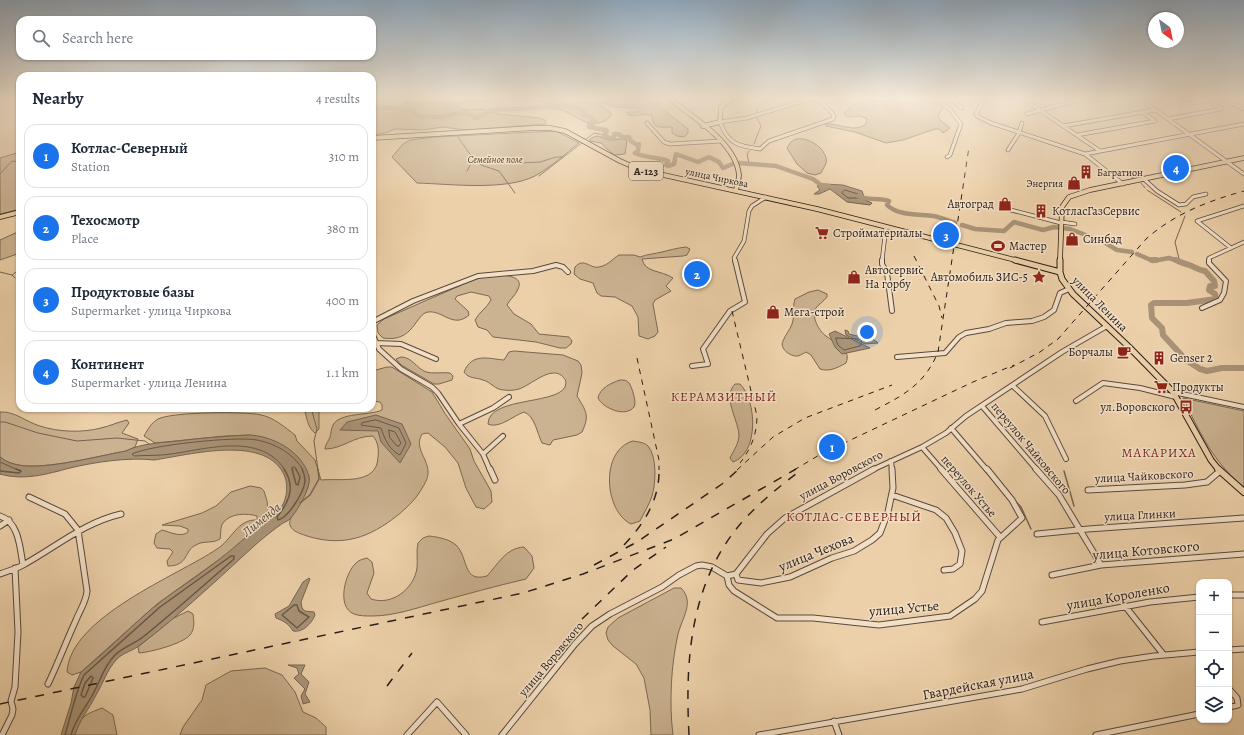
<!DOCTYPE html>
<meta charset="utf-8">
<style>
:root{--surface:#fff;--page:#f2f2f3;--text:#1f2937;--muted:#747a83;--line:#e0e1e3;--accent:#1a73e8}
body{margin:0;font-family:Alegreya,serif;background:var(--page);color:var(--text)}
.controls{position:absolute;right:12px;bottom:12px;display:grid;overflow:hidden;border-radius:8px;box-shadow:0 1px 3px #0004}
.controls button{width:36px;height:36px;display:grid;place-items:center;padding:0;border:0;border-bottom:1px solid var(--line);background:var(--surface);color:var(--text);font:20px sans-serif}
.compass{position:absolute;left:1148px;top:12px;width:36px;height:36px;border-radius:50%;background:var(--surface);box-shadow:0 1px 3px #0004;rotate:147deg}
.you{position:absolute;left:867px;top:332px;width:14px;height:14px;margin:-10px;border:3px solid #fff;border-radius:50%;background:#1a73e8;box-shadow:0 0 0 6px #1a73e833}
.badge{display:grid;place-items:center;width:26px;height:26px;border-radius:50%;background:var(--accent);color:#fff;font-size:13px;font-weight:700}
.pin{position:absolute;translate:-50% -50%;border:2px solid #fff;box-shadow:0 1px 4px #0006}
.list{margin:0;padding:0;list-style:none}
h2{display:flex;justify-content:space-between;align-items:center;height:52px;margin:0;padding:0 16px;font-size:17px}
h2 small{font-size:13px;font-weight:400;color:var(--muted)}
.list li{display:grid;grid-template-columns:26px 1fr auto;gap:12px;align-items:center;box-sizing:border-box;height:64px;margin:0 8px 8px;padding:0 8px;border:1px solid var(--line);border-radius:12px}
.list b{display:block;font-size:15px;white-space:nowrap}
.list p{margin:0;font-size:13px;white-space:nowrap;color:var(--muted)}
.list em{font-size:13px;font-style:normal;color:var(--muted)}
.icon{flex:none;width:22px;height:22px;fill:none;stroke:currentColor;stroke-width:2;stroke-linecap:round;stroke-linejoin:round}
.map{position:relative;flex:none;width:1244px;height:735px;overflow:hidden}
.search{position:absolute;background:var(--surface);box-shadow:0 1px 3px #0004;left:16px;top:16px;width:360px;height:44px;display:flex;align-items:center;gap:10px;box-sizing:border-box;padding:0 14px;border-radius:12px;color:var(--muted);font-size:15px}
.panel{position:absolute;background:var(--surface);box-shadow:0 1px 3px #0004;left:16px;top:72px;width:360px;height:340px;border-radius:12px}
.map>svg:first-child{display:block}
.green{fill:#cbb290;stroke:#7a6854}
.water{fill:#a99377;stroke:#756451}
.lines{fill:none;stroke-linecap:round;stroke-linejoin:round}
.shore-far1{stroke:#685847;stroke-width:1}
.shore{stroke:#685847;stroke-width:1.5}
.stream-far1{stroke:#756451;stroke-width:1}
.stream{stroke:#756451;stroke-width:1.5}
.river-far1{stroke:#a99377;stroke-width:4.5}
.river{stroke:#a99377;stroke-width:6}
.minor-far2-casing{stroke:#594a3c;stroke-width:4.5}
.minor-far1-casing{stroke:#594a3c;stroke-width:6}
.minor-casing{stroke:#594a3c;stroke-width:7}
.major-far2-casing{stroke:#281d17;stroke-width:5.5}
.major-far1-casing{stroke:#281d17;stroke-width:7}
.major-casing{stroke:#281d17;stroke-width:8}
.minor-far2{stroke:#f3e0c7;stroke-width:3}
.minor-far1{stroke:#f3e0c7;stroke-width:4}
.minor{stroke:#f3e0c7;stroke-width:5}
.major-far2{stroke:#ecd0a9;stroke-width:4}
.major-far1{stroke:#ecd0a9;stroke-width:5}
.major{stroke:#ecd0a9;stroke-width:6}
.rail-far1{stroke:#281d17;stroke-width:1;stroke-dasharray:5.5 5.5;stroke-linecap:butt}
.rail{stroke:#281d17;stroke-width:1.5;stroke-dasharray:9 9;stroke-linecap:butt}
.labels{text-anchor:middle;stroke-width:3;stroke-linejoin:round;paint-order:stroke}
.far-park-label{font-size:10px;font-style:italic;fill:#594a3b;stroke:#f3e0c7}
.far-poi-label{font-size:10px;fill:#281d17;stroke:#f3e0c7;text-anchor:start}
.far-street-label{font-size:10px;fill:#281d17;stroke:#f3e0c7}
.shield{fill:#f3e0c7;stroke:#65584c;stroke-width:1}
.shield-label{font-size:11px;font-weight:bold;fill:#281d17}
.poi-label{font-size:12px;fill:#281d17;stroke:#f3e0c7;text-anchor:start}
.street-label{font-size:12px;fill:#281d17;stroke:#f3e0c7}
.neighbourhood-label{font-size:13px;letter-spacing:1px;fill:#7a1f14;stroke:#f3e0c7}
.water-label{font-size:13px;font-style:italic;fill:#554639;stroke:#f3e0c7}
.near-street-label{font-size:14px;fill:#281d17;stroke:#f3e0c7}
</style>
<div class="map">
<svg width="1244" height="735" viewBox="0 0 1244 735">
<rect width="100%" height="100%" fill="#ecd0a9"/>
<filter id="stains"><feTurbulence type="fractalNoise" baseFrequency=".005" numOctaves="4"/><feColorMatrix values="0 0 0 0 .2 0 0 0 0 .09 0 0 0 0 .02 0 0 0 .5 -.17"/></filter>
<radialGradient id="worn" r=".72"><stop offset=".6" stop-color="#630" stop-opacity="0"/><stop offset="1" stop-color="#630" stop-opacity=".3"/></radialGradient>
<path class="green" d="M411 98H660L659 106 688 129V133L684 137 677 136 672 133V127C661 127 653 130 652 116 643 111 634 120 626 113L628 112H639V110L637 108 614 107 602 102 599 105 611 113V115C609 119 606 120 602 122 588 128 575 115 562 110 558 109 553 110 550 107 547 105 547 104 543 102 517 93 489 103 463 101L457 106 465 110 483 109 499 114 539 118 545 120 546 124 466 130 443 127 423 130 395 129 385 133 372 135V108C392 110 396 112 411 98Z
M896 98C910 98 936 92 943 107L938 116 940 120 950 128 943 133 939 129H935L903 140 886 143 855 132 826 126 825 124H828C841 124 855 133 866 124L867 119 861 116 846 117 844 113C849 107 860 100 869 100 881 100 884 106 896 98Z
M556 131 579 143C565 154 551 167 535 176 505 191 450 184 417 183L392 157 403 144 410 140 435 137Z
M596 136C601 136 604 139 609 140 616 141 620 137 627 140L625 154 614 155 601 143 590 141V139Z
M796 139C807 137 823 146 826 158 828 163 823 168 821 173L815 175 807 173 797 164 787 148 791 142Z
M20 152V209L0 214V158Z
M20 231V253L0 260V240Z
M686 247 690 249 687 255 683 256 642 259C645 273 661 270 673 278L666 286 671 291 655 300 653 304 658 332 655 336 648 339 639 336 638 317 632 306 615 297 601 296 597 293 593 283 580 279 574 274 575 267C584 257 590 269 599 267 609 265 612 259 619 255H634L640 257C648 254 654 254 662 252 670 250 677 248 686 247Z
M494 275C502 275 525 275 518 289 516 295 510 299 507 305L514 314 531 324 539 334 569 337 572 341 571 344 566 348H560L536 342 493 337 487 330 478 327 475 320C479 312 487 308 491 300L489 296 471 292 457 296 455 299 468 311 469 315C453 329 443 310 428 312 415 314 414 343 383 338L378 333 377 325 384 319 466 283 479 278Z
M818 290 827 294V297C824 301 819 304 816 308 811 317 819 331 826 336 835 343 852 349 846 363 837 368 829 372 820 369L811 355 806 352C804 353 801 355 798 356 790 357 779 348 783 341 785 335 790 330 792 324 795 316 792 308 795 299L809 292Z
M514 351 563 355 578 361 581 365 582 373 577 396C586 411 590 415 582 432L577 435 553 440 550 445 542 443C537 433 535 416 524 412 513 416 499 429 488 424 488 395 566 406 566 383 566 379 563 377 561 375 549 367 531 385 519 389 515 390 509 391 504 390 495 390 491 382 483 380 475 377 469 379 464 372 472 352 489 359 504 360L509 352Z
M401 357C412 357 416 368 426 372 433 374 442 372 450 373L453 376 452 380 439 384H434L401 365 396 359Z
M387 367H392L432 392 446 415 470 449 474 461 491 491 492 502 484 509 476 507 466 488 458 463 445 447 428 433 422 434C414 448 427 457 428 471 429 478 423 487 419 493 414 501 405 509 398 515 369 538 343 547 307 536 302 534 292 532 290 525 287 518 305 496 308 487 309 484 309 479 309 475L250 435 225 436 155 443 144 436C148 429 151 423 158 419 171 412 245 411 261 415 273 417 286 428 295 435L297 441 315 460 321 480C341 478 377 486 378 457 379 449 378 442 373 436 353 436 343 449 325 449 326 443 328 442 330 437 331 434 331 429 333 425 340 412 369 416 382 410V405L380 402 372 401V371Z
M620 380C624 380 627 380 629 383 632 387 637 403 634 407 625 418 603 408 598 398 600 388 611 383 620 380Z
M735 384H740C757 401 759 453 733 462L730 458C734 450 739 443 739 435 738 419 722 397 735 384Z
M1183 398 1244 411V487C1214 464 1199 431 1183 398Z
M304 408H319V429L315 433C307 427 307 417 304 408Z
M0 412C15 411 26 422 40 426 58 432 82 433 101 428 110 426 118 422 127 420L129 423 122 433 138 439 135 447 126 451C98 456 35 473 11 463 7 462 3 459 0 457Z
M633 441C638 442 644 442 648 446 657 456 656 483 652 496 649 505 644 513 640 521L631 524C604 511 600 450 633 441Z
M250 486 261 488 264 491 267 501 268 512 262 524 231 551 157 604 81 672 72 675 67 672C70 617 177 576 217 549 232 540 237 519 257 520V516C247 513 230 513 223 523 220 527 221 534 220 539 212 544 204 540 196 545 184 550 189 566 168 566L167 561 173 552 170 549 157 548 154 543 156 534 162 530C170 532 181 538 188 532V529L180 526 162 525 202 513 216 506 231 492Z
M429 536C438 537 449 539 456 545 469 558 462 583 487 576 498 564 506 548 524 547L532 556 534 568 526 579C496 586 467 594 438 602 417 608 394 616 372 616 366 616 359 616 354 614 336 607 345 573 356 563 359 560 363 559 367 558L372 562 374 573 367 593 371 599C392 606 414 589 417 568 418 560 416 551 418 543L423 538Z
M674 588H681C695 602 682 618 678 634 671 665 669 703 673 735H651L650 710 644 678 636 664 613 646 608 640 606 633 608 627 618 618Z
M188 611 193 614C194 621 195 629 190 635 182 644 151 652 139 653L138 647 172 619Z
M265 668 282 675 295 692 303 712 316 718 326 727V735H180L183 727 202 700 206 685 231 671Z
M102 708 113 715 117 735H75C80 716 84 715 102 708Z"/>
<path class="water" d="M824 184 843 185 862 191 865 200 872 203 870 205 847 202 830 189 819 194H814L820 190 817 186Z
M845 330 848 331 849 334 857 336 865 333 878 343 865 344 846 335Z
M835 331 870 348 842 354 835 347 829 334Z
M376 415 402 424 411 444 400 463 381 442 378 431 340 430 347 422Z
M250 435C267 436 286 444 298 457 305 465 312 476 308 487 305 497 297 511 290 519 288 521 285 522 283 523 273 530 263 538 254 546 217 580 180 615 140 645 133 651 124 652 117 659 106 671 104 682 96 695 89 709 79 721 75 735H61L71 703 74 687 81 672C109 650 134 622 163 600 177 589 191 581 205 570 224 557 241 541 259 526 267 519 276 515 282 506 287 498 288 486 285 477 268 433 189 455 154 460 129 457 95 462 70 468 47 474 24 481 0 474V457C3 459 7 462 11 463 35 473 98 456 126 451 142 443 160 443 178 441 202 438 226 436 250 435Z
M309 578 310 579 301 602 302 608 305 611 314 612 315 615C312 623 303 633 293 631 289 624 284 621 276 618L275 614 289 606 303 582Z
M288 665H305L301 674 309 682 305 694 310 702 303 704 301 696 305 689 294 678 299 674 297 668Z"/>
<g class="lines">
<path class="shore-far1" d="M845 190 858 194 859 198H848L842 193Z
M836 338 860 339 862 341 860 346 844 350 838 345Z
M376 420 399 428 406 443 400 455C390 451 384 438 381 428L361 425 362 423Z
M389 430 395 432 401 443 399 446H397L390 438Z
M0 462 18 470
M285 470C261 432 207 449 171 454 158 456 146 455 134 456L132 454C150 445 237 436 257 440 276 444 293 453 303 470
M293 470 292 467H295L296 470"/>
<path class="shore" d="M284 469C296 487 289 502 277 517L278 520C289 517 304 492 305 481 305 477 304 473 302 469
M292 469 296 484 298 485 300 477 296 469
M0 471 19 473 21 471 16 469
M294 605H297L299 611 309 617 297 628 282 615Z
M91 676 93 678 85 697H83L81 695 85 683Z
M65 735C71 715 75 694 84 675L160 607 231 556H234V559C204 585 174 612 143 637 134 644 123 647 115 655 104 666 101 679 94 692 86 708 76 717 71 735"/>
<path class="stream-far1" d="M547 98 553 107
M757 113V108L768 98
M458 137 469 153 481 165 499 171 515 193
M585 140 594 133 604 135
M754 144 761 126 757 118
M749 151 747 154 749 163
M518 163 540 162 556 157H563
M467 171 474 158
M1126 172 1133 178
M0 174 12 161 20 162
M539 176 583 142
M1141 183 1145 188
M1147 190 1181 212
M1180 263 1175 242 1185 216
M0 272 12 275
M15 278 12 275 20 269
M311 408 317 429 314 441 318 470
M0 422H5L38 433 77 441 117 438 145 441 149 444"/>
<path class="stream" d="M1064 471 1074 506
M1015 501 1021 507 1031 529
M300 503 310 495 319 479 318 469"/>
<path class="river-far1" d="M372 108 390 107 411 110 418 116 441 117 463 112 471 115 474 118 481 116 492 110 569 106 581 109 584 112 583 115 591 117 592 120 596 122 589 125V127L606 130 607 131 604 135 609 138H614V134H619L622 137H629L631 141 637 145 639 144 638 151 635 153C648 159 656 156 668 161L666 165 668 166 674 164 676 154 698 162 709 157 719 162 723 168 735 163
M403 110 413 98
M739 163 776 166 813 179 821 185 829 186
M858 196C868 201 879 197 889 201L887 205C898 216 919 214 933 216 941 217 948 221 955 223
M962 225 975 229 1004 231 1014 222 1043 230 1054 227 1070 229 1104 242 1117 250 1132 252
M1137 254 1153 261 1169 258 1178 261"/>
<path class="river" d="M1152 260H1156
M1176 260C1181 263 1184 263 1189 265 1195 267 1198 270 1205 271L1214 281 1215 286H1210L1209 290 1215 294 1216 299 1187 303H1154L1151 305 1152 318 1162 328 1163 335 1186 360 1200 369 1207 371 1222 368H1244"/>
<g class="minor-far2-casing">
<path id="minor-far2" d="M935 98 950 109 961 124 950 155 947 157
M950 98 962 108
M985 98 976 114 977 116 991 123 1085 154 1123 184
M1022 98 1100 151
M1139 98 1244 174
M1220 98 1244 109
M809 99C821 100 828 107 834 116L833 119 769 141 760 149C738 146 728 144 720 122L747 118Z
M1181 105 1219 98
M1027 114 1085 98
M1168 119 1221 109 1208 100
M647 123 664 142 670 144 721 141
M1063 126 1155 110
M1077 135 1155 121 1142 112
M1008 150 1019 133 1022 123
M1085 154 1244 124
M1145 180 1157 191 1179 205 1186 204 1193 197 1206 194
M1011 210 1061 223
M1061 222 1075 224
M1231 248 1197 221 1244 206
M735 261 734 258 744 241 749 211 752 206 766 197
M882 261 886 227
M1209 261V258L1244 242"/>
</g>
<g class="minor-far1-casing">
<path id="minor-far1" d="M882 260V264L887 273 892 311
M1202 308 1220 300 1224 293 1226 281 1209 263V260
M372 322 413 301 478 276 533 271 556 265 563 267 568 272
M372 333 379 349 401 369 432 387 438 393 459 424 483 454 490 470
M376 343 401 344 436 359
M897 357 945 353 959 337 966 333 989 329 1006 323 1032 321 1044 317 1054 310 1060 293 1069 289
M692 366 708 364 703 349 730 311 745 302 735 260
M1013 386 1045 416 1066 459
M1173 392 1244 407
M1076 401 1103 383 1140 388 1176 397
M982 406 1037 470
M459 424 493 408 509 397
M951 428 987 470
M922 447 942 470
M483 454 503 436
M891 461 892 470
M872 470 922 447 946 433 966 416 1062 352 1107 326"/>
</g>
<g class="minor-casing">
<path id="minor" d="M490 469 495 480
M941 469 1000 537
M1036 469 1059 495 1101 565
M1088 490 1185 485 1207 482 1220 471
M892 495 936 510 946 518 955 533 962 551 960 564 953 569 944 570
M29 497 65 514 78 530 87 591C86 602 80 610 76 620 66 642 58 663 48 684
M0 516C19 522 20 548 23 565
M0 526 9 520
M1037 534 1088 529 1244 518
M0 574C8 571 16 569 23 565 56 547 83 523 121 514
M736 574 738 580 761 583 790 577 832 558 854 551 872 540 880 533 888 512 893 488 892 469
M1052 575 1101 565 1244 554
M727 576 729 585 734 591 777 618H813L879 625 950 616 975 599 982 591 998 540 1022 518 1012 500 987 469
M1229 595H1244
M1125 606 1163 654
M1042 622 1150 602 1199 597
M1229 650 1244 649
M1229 689 1237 698 1238 705 1229 707
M834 721 839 735
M2 735 12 715 13 709 11 701 15 687 18 632 15 568
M407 735 437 702 466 735
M502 735 575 644 592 626 610 614 662 587 679 575 696 566 702 565 712 567 727 576 736 574 767 534 785 518 874 469
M759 735 1022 689 1087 669 1120 661 1154 656 1199 652
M1096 735 1199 714"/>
</g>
<g class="major-far2-casing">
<path id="major-far2" d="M669 98C692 117 736 142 739 175 739 179 737 185 736 190
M703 126 720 122 721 107 733 98
M372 138 534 128H550L565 131 620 161 641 170 817 209 1019 261
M0 217 20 212
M1060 261 1062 207 1069 197 1090 190 1244 158"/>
</g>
<g class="major-far1-casing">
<path id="major-far1" d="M1015 260 1060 272
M1060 260V272L1062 279 1073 294 1129 347 1173 392 1211 460 1219 470"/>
</g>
<g class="major-casing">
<path id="major" d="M1218 469 1244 492"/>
</g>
<use href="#minor-far2" class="minor-far2"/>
<use href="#minor-far1" class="minor-far1"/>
<use href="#minor" class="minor"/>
<use href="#major-far2" class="major-far2"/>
<use href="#major-far1" class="major-far1"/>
<use href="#major" class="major"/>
<path class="rail-far1" d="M914 256 939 306 942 318
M732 311 757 416C757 434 751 449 740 463
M637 358 659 460V470
M1010 368 1040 352 1058 339 1146 239C1174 214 1208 201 1244 191
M875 410C904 395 925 384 938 352L969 147
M737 470 773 437 805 418 892 385
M794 470 821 454 973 382 1014 365"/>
<path class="rail" d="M624 545C644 524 660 499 659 469
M594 565 637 542 722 484 739 469
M582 619 633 570 666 547
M387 686 412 653
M0 704 523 593 583 574 674 539 796 469
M689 735C685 660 690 582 742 522 760 502 780 486 801 470"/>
</g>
<linearGradient id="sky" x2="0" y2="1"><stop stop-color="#8fa7bb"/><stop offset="0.49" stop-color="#f6ead8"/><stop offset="1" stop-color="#f6ead8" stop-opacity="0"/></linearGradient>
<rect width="1244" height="201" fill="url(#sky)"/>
<defs>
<g id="building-bare" transform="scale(1.08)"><path d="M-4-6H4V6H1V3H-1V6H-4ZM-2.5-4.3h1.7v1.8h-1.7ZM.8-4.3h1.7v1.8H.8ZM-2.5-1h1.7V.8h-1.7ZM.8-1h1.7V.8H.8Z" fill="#8f2418" stroke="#f3e0c7" stroke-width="2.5" paint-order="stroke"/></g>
<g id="shop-bare" transform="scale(1.08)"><path d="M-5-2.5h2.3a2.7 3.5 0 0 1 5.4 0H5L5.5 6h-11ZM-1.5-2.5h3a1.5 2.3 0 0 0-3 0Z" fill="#8f2418" stroke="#f3e0c7" stroke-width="2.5" paint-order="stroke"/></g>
<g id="supermarket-bare" transform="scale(1.08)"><path d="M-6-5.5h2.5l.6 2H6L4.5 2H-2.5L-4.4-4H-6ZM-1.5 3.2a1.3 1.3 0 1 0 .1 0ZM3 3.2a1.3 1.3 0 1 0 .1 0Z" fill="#8f2418" stroke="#f3e0c7" stroke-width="2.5" paint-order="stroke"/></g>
<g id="stadium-bare" transform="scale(1.08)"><path d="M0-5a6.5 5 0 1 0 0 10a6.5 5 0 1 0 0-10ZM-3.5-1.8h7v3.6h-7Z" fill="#8f2418" stroke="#f3e0c7" stroke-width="2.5" paint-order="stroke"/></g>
<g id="sight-bare" transform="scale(1.08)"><path d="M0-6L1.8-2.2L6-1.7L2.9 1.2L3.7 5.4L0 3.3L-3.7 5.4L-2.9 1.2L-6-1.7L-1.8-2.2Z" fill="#8f2418" stroke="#f3e0c7" stroke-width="2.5" paint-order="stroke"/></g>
<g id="cafe-bare" transform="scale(1.08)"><path d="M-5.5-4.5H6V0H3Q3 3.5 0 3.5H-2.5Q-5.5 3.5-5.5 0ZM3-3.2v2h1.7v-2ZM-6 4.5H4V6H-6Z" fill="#8f2418" stroke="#f3e0c7" stroke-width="2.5" paint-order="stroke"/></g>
<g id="bus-bare" transform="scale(1.08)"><path d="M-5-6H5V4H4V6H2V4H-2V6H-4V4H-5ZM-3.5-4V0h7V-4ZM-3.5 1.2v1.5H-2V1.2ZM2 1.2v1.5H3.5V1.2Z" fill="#8f2418" stroke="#f3e0c7" stroke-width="2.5" paint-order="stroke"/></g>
</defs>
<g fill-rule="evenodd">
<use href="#building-bare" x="1086" y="172"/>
<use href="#shop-bare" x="1074" y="183"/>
<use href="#shop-bare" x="1005" y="204"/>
<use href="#building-bare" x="1041" y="211"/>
<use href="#supermarket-bare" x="822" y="233"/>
<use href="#shop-bare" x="1072" y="239"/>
<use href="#stadium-bare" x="998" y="246"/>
<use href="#shop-bare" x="854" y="277"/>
<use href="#sight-bare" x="1039" y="277"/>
<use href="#shop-bare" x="773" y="312"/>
<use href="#cafe-bare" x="1124" y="352"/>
<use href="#building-bare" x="1159" y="358"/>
<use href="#supermarket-bare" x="1161" y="387"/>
<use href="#bus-bare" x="1186" y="407"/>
</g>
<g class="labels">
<g class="far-park-label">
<text x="495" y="163">Семейное поле</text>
</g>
<g class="far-poi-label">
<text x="1097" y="176">Багратион</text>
<text x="1063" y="187" text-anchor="end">Энергия</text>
</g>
<g class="far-street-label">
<text transform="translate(717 177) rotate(12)" y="4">улица Чиркова</text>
</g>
<rect class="shield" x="629" y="162" width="34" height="18" rx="3"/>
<g class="shield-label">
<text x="646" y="175">А-123</text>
</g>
<g class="poi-label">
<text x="994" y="208" text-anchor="end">Автоград</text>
<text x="1052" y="215">КотласГазСервис</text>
<text x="833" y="237">Стройматериалы</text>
<text x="1083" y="243">Синбад</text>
<text x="1009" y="250">Мастер</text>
<text x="865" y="274">Автосервис<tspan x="865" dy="14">На горбу</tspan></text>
<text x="1028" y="281" text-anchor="end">Автомобиль ЗИС-5</text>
<text x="784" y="316">Мега-строй</text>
<text x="1113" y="356" text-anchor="end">Борчалы</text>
<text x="1170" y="362">Genser 2</text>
<text x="1172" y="391">Продукты</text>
<text x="1175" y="411" text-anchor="end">ул.Воровского</text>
</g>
<g class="street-label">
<text transform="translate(1100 304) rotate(45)" y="4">улица Ленина</text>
<text transform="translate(1031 448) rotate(50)" y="4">переулок Чайковского</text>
<text transform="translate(841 475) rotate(-28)" y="4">улица Воровского</text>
<text transform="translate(1144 476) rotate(-3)" y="4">улица Чайковского</text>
<text transform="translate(969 486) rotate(49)" y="4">переулок Устье</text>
<text transform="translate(1140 515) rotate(-3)" y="4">улица Глинки</text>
<text transform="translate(551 659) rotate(-50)" y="4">улица Воровского</text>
</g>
<g class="neighbourhood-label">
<text x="724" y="401">КЕРАМЗИТНЫЙ</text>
<text x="1159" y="457">МАКАРИХА</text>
<text x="854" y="521">КОТЛАС-СЕВЕРНЫЙ</text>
</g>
<g class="water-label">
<text transform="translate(261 519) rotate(-39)" y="5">Лименда</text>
</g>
<g class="near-street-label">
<text transform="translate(1146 550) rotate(-5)" y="5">улица Котовского</text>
<text transform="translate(816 552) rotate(-22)" y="5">улица Чехова</text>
<text transform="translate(1118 596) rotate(-10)" y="5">улица Короленко</text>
<text transform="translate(904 608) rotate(-5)" y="5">улица Устье</text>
<text transform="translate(978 684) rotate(-11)" y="5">Гвардейская улица</text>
</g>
</g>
<rect width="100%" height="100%" filter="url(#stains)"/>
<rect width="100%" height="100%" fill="url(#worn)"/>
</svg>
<div class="controls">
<button>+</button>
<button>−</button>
<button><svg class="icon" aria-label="locate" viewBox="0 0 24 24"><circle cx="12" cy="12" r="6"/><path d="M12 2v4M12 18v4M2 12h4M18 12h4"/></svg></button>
<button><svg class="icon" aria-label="layers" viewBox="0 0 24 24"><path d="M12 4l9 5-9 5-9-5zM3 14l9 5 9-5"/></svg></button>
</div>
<svg class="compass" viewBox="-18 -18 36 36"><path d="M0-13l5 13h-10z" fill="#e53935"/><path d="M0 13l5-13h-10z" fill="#747a83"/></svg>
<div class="you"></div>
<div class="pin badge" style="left:832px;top:447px">1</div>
<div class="pin badge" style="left:697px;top:274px">2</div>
<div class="pin badge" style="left:946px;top:235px">3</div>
<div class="pin badge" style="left:1176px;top:168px">4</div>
<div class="search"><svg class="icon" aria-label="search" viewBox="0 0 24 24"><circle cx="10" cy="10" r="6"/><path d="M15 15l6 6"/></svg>Search here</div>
<section class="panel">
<h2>Nearby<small>4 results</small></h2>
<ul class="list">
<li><span class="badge">1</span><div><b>Котлас-Северный</b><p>Station</p></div><em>310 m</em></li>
<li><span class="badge">2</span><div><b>Техосмотр</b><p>Place</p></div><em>380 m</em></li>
<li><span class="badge">3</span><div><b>Продуктовые базы</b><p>Supermarket · улица Чиркова</p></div><em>400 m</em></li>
<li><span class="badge">4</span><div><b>Континент</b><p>Supermarket · улица Ленина</p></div><em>1.1 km</em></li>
</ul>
</section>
</div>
